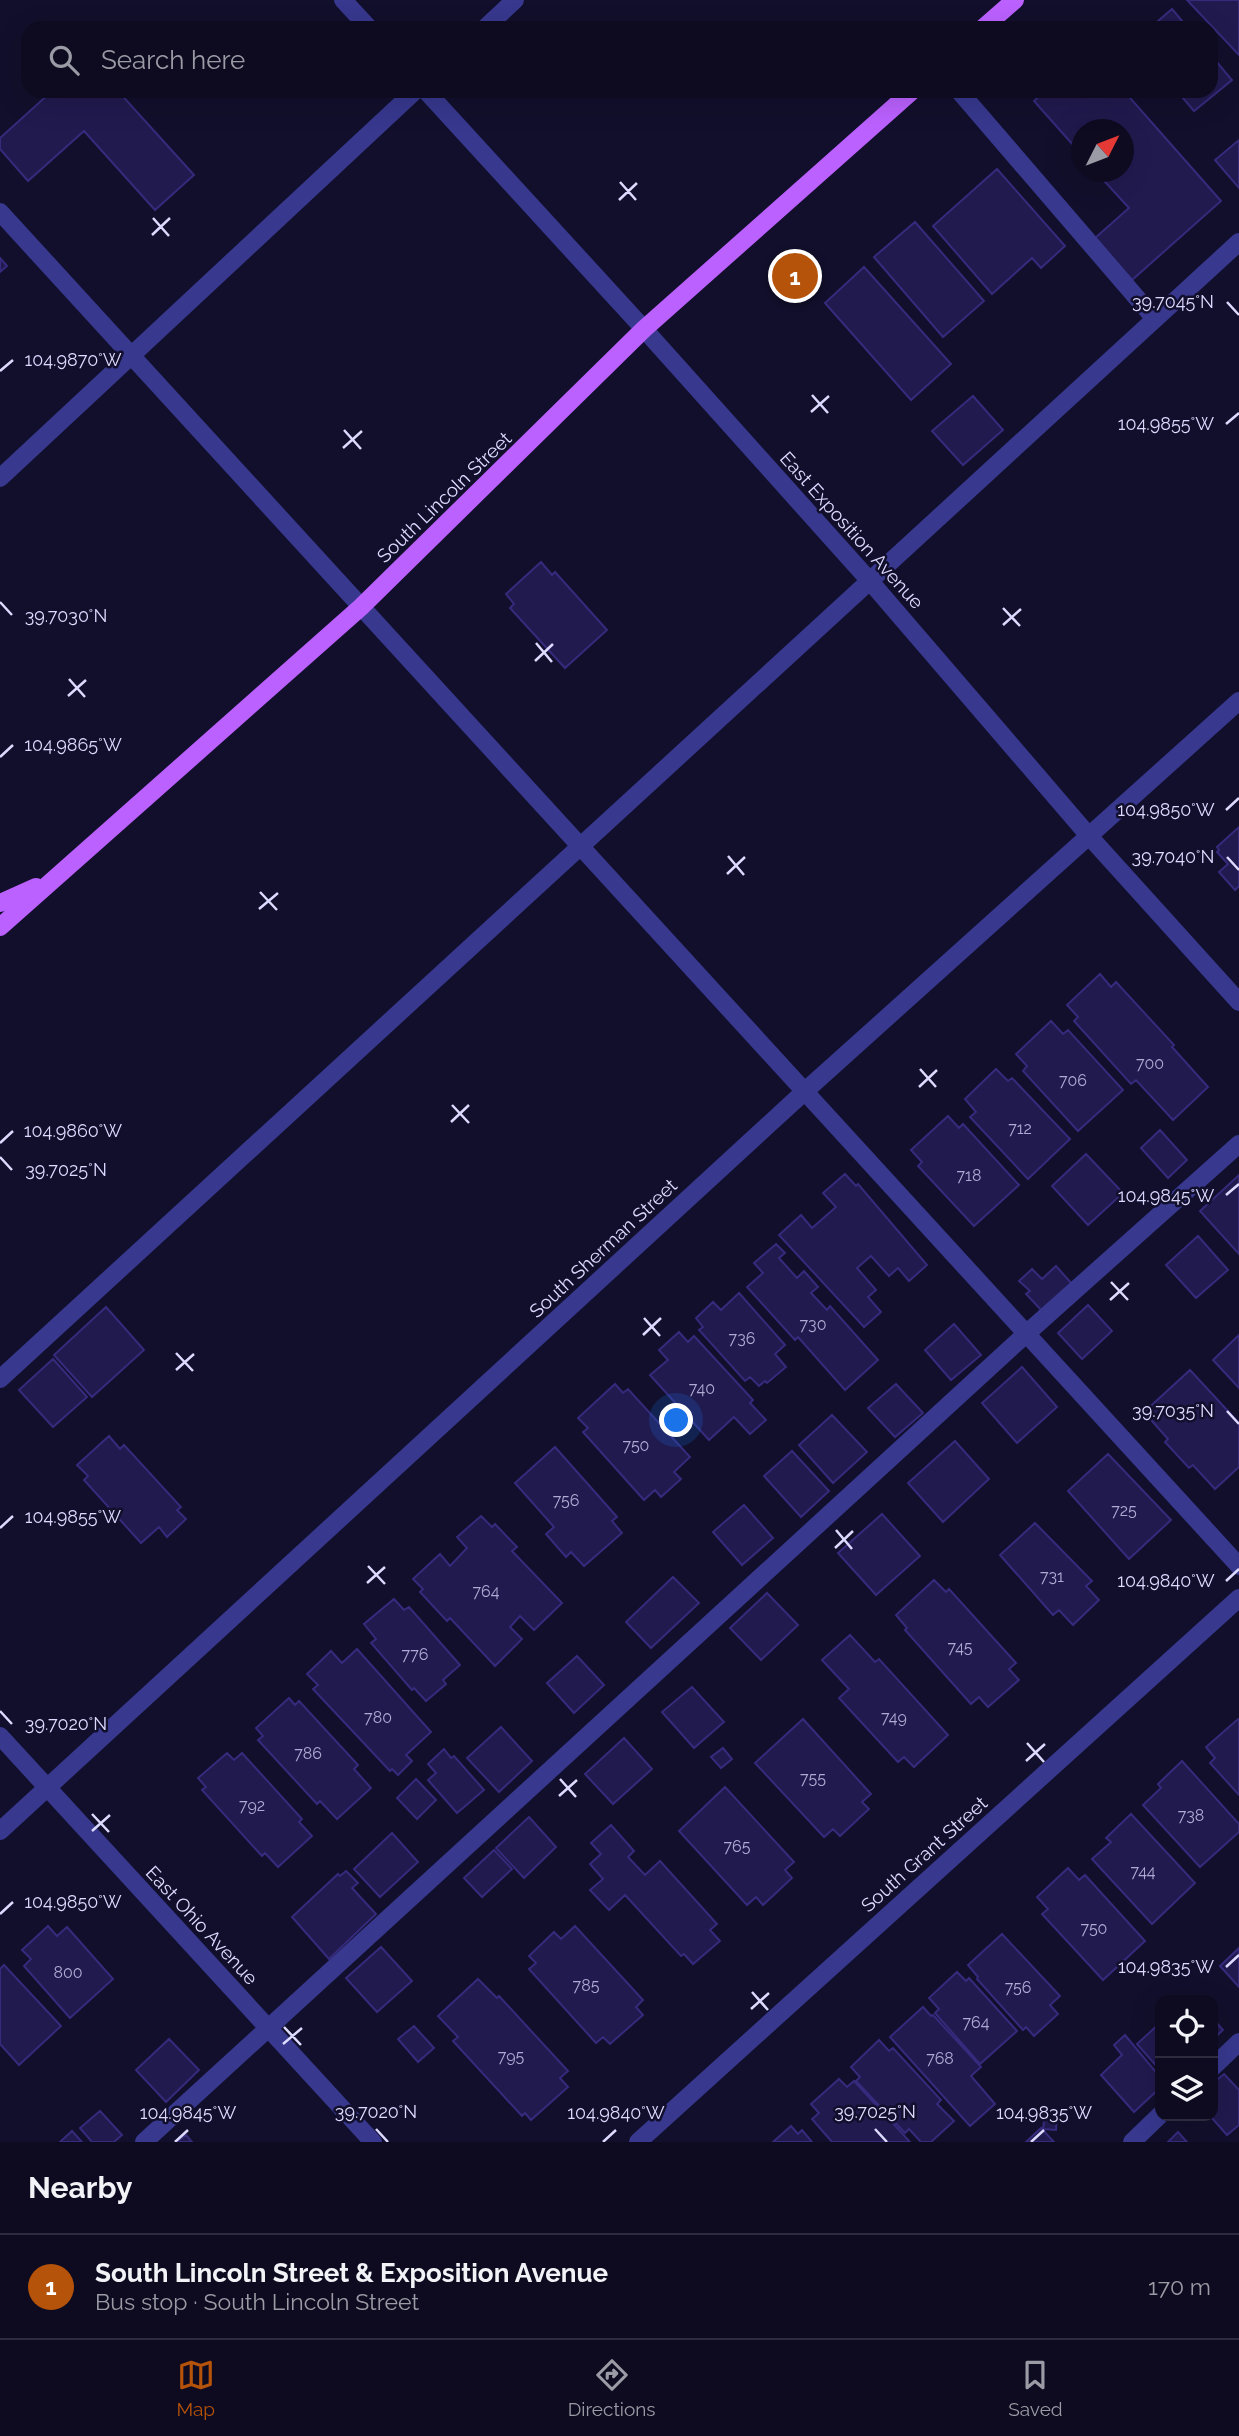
<!DOCTYPE html>
<meta charset="utf-8">
<style>
:root{--surface:#0e0b21;--page:#17142a;--text:#f1f3f6;--muted:#9b9ba5;--line:#2e2b3f;--accent:#b45309}
body{margin:0;font-family:Raleway,sans-serif;background:var(--page);color:var(--text)}
.controls{position:absolute;right:21px;bottom:21px;display:grid;overflow:hidden;border-radius:14px;box-shadow:0 7px 28px #0002}
.controls button{width:63px;height:63px;display:grid;place-items:center;padding:0;border:0;border-bottom:2px solid var(--line);background:var(--surface);color:var(--text);font:35px sans-serif}
.compass{position:absolute;left:1071px;top:119px;width:63px;height:63px;border-radius:50%;background:var(--surface);box-shadow:0 7px 28px #0002;rotate:48deg}
.you{position:absolute;left:677px;top:1421px;width:24px;height:24px;margin:-18px;border:5px solid #fff;border-radius:50%;background:#1a73e8;box-shadow:0 0 0 10px #1a73e833}
.badge{display:grid;place-items:center;width:46px;height:46px;border-radius:50%;background:var(--accent);color:#fff;font-size:23px;font-weight:700}
.pin{position:absolute;translate:-50% -50%;border:4px solid #fff;box-shadow:0 2px 7px #0006}
.list{margin:0;padding:0;list-style:none}
h2{display:flex;justify-content:space-between;align-items:center;height:91px;margin:0;padding:0 28px;font-size:30px}
h2 small{font-size:23px;font-weight:400;color:var(--muted)}
.list li{display:grid;grid-template-columns:46px 1fr auto;gap:21px;align-items:center;box-sizing:border-box;height:105px;padding:0 28px;border-top:2px solid var(--line)}
.list b{display:block;font-size:26px;white-space:nowrap}
.list p{margin:0;font-size:23px;white-space:nowrap;color:var(--muted)}
.list em{font-size:23px;font-style:normal;color:var(--muted)}
.icon{flex:none;width:38px;height:38px;fill:none;stroke:currentColor;stroke-width:2;stroke-linecap:round;stroke-linejoin:round}
.map{position:relative;flex:none;width:1239px;height:2142px;overflow:hidden}
.search{position:absolute;background:var(--surface);box-shadow:0 7px 28px #0002;left:21px;right:21px;top:21px;height:77px;display:flex;align-items:center;gap:18px;box-sizing:border-box;padding:0 24px;border-radius:21px;color:var(--muted);font-size:26px}
.sheet{height:196px;background:var(--surface)}
nav{display:flex;justify-content:space-around;align-items:center;box-sizing:border-box;height:98px;border-top:2px solid var(--line);background:var(--surface);font-size:19px;color:var(--muted)}
nav a{display:grid;justify-items:center;gap:4px}
nav .on{color:var(--accent)}
.map>svg:first-child{display:block}
.building{fill:#211a4e;stroke:#362a7c;stroke-width:2}
.lines{fill:none;stroke-linecap:round;stroke-linejoin:round}
.service{stroke:#37388e;stroke-width:18}
.minor{stroke:#37388e;stroke-width:18}
.tertiary{stroke:#37388e;stroke-width:18}
.primary{stroke:#bb61ff;stroke-width:18}
.ticks{fill:none;stroke:#dcdaff;stroke-width:2.5}
.labels{text-anchor:middle;stroke-width:5;stroke-linejoin:round;paint-order:stroke}
.number-label{font-size:16px;fill:#adaad3}
.street-label{font-size:19px;fill:#dcdaff;stroke:#120f2c}
.ticks-label{font-size:18px;text-anchor:middle;fill:#dcdaff;stroke:#120f2c;stroke-width:5;stroke-linejoin:round;paint-order:stroke}
</style>
<div class="map">
<svg width="1239" height="2142" viewBox="0 0 1239 2142">
<rect width="100%" height="100%" fill="#120f2c"/>
<path class="building" d="M1187 0H1239V55Z
M1172 9 1188 28H1150Z
M1211 55 1232 80 1194 111 1177 91H1211Z
M52 91H118L194 175 155 210 84 131 28 181 0 149V138Z
M1045 91H1124L1221 201 1132 280 1095 238 1129 208 1096 172H1124V130H1082V155L1034 101Z
M1239 140V188L1215 160Z
M997 169 1065 246 1041 268 1032 258 992 294 933 226Z
M915 222 984 301 943 337 874 257Z
M0 258 7 266 0 272Z
M864 267 951 364 911 400 825 303Z
M973 396 1003 430 963 465 932 431Z
M541 562 552 575 555 572 607 630 565 668 510 608 514 604 506 594Z
M1239 827V886L1235 890 1219 872 1228 864 1217 852 1219 850 1217 847Z
M1100 974 1111 987 1116 982 1174 1045 1172 1047 1208 1087 1173 1120 1136 1080 1131 1084 1074 1021 1078 1017 1067 1005Z
M1051 1021 1063 1034 1068 1030 1123 1090 1078 1131 1023 1071 1027 1066 1016 1054Z
M996 1069 1008 1081 1012 1078 1070 1139 1028 1179 970 1117 976 1112 965 1099Z
M948 1116 959 1128 963 1124 1019 1185 974 1226 918 1166 922 1162 911 1150Z
M1160 1130 1187 1160 1168 1178 1141 1148Z
M1086 1154 1123 1193 1088 1225 1052 1186Z
M845 1174 856 1186 858 1184 927 1265 909 1281 898 1268 889 1276 871 1256 857 1268 876 1290 868 1297 881 1312 864 1327 779 1235 801 1215 812 1228 836 1207 823 1193Z
M1239 1175V1254L1200 1211Z
M1198 1236 1228 1270 1196 1298 1166 1265Z
M776 1244 785 1253 779 1258 797 1278 804 1271 818 1287 811 1293 827 1310 830 1306 878 1360 845 1390 798 1337 795 1340 747 1287 763 1273 754 1263Z
M1056 1266 1072 1284 1043 1312 1026 1294 1030 1291 1019 1281 1032 1269 1042 1279Z
M739 1293 785 1345 775 1354 786 1367 767 1383 765 1381 759 1386 750 1377 745 1381 699 1330 703 1327 696 1318 713 1302 721 1310Z
M1088 1305 1112 1331 1082 1359 1058 1333Z
M106 1307 144 1350 92 1397 54 1355Z
M954 1324 981 1355 951 1380 925 1350Z
M679 1332 688 1342 694 1336 753 1400 750 1403 766 1420 750 1434 734 1417 709 1440 650 1375 668 1360 659 1350Z
M1239 1335V1388L1213 1360Z
M53 1359 87 1397 53 1427 19 1390Z
M1022 1367 1057 1407 1017 1443 982 1403Z
M1190 1370 1239 1423V1467L1215 1489 1193 1465 1189 1468 1165 1442 1168 1439 1144 1412Z
M615 1384 623 1393 628 1389 690 1457 674 1472 681 1479 661 1497 655 1490 644 1500 583 1432 588 1428 578 1418Z
M896 1384 923 1413 895 1437 868 1408Z
M832 1415 867 1452 833 1483 799 1445Z
M109 1436 120 1449 124 1445 181 1507 177 1510 186 1519 167 1537 159 1527 141 1543 84 1480 88 1476 77 1465Z
M955 1441 989 1479 943 1522 908 1483Z
M555 1447 617 1517 612 1521 622 1533 584 1566 571 1552 566 1557 546 1534 554 1527 515 1483Z
M792 1451 829 1491 801 1517 764 1476Z
M1108 1454 1171 1520 1129 1559 1068 1491Z
M744 1505 773 1538 742 1565 713 1532Z
M882 1514 920 1556 876 1595 838 1553Z
M481 1516 492 1527 495 1524 517 1547 512 1551 562 1603 534 1630 520 1616 510 1627 522 1639 495 1666 450 1618 447 1621 420 1592 423 1589 413 1579 440 1554 450 1566 467 1548 457 1537Z
M1035 1523 1092 1581 1086 1586 1099 1600 1073 1625 1059 1610 1053 1615 1000 1555Z
M673 1577 699 1603 651 1648 626 1622Z
M934 1580 946 1592 949 1589 1016 1663 1009 1669 1019 1680 988 1707 979 1697 971 1704 905 1630 907 1628 896 1615Z
M767 1593 798 1625 761 1660 730 1628Z
M394 1599 404 1610 409 1607 460 1665 443 1680 446 1684 426 1701 414 1688 412 1690 371 1643 376 1639 364 1624Z
M850 1635 875 1662 879 1659 948 1735 914 1767 904 1757 898 1762 839 1698 849 1689 822 1660Z
M357 1649 431 1732 406 1755 412 1761 398 1775 392 1769 390 1771 313 1689 318 1685 307 1674 331 1651 342 1663Z
M577 1656 604 1685 574 1713 547 1683Z
M692 1687 724 1722 694 1748 662 1712Z
M289 1698 295 1705 299 1701 358 1765 354 1769 371 1788 337 1819 320 1801 317 1804 258 1740 263 1736 256 1728Z
M803 1719 871 1794 862 1802 869 1809 840 1836 833 1829 824 1837 755 1763Z
M1238 1719 1239 1720V1795L1210 1763 1215 1758 1206 1747Z
M501 1727 532 1761 499 1792 467 1758Z
M624 1738 652 1769 613 1804 585 1774Z
M723 1748 732 1759 721 1768 711 1757Z
M444 1749 451 1758 454 1756 484 1790 457 1813 428 1780 436 1773 428 1764Z
M227 1753 234 1760 242 1753 302 1819 299 1822 312 1836 278 1867 265 1853 262 1856 202 1790 206 1787 198 1778Z
M1182 1761 1239 1824V1832L1200 1867 1143 1805 1161 1788 1158 1784Z
M416 1779 436 1800 417 1819 397 1798Z
M725 1787 794 1862 785 1870 792 1878 763 1905 756 1897 747 1905 679 1831Z
M1131 1814 1195 1883 1152 1924 1092 1859 1111 1842 1106 1838Z
M529 1817 556 1847 524 1878 496 1848Z
M611 1825 634 1851 628 1857 645 1875 660 1861 717 1924 710 1930 720 1941 693 1964 684 1954 681 1956 625 1895 609 1910 590 1890 603 1879 590 1864 601 1854 591 1843Z
M392 1833 418 1862 380 1897 354 1869Z
M494 1850 512 1869 482 1897 464 1878Z
M1068 1868 1079 1880 1085 1875 1145 1941 1103 1980 1042 1914 1048 1909 1037 1897Z
M346 1871 358 1883 352 1888 376 1914 329 1959 292 1917 338 1874 340 1876Z
M48 1926 57 1936 67 1927 113 1979 70 2018 24 1966 31 1959 22 1950Z
M575 1926 643 2000 636 2007 643 2015 610 2044 603 2037 596 2043 529 1969 536 1963 529 1956 554 1932 561 1939Z
M1002 1934 1060 1996 1050 2005 1058 2014 1034 2036 1026 2027 1023 2030 977 1979 978 1977 968 1965Z
M381 1947 412 1981 377 2012 346 1978Z
M1239 1948V1987L1220 1966Z
M4 1965 61 2026 19 2065 0 2044V1969Z
M957 1972 966 1981 969 1978 1017 2031 980 2064 935 2013 939 2009 929 1998Z
M478 1979 497 1998 499 1996 568 2071 560 2078 568 2087 531 2120 525 2113 522 2116 453 2041 458 2037 438 2016Z
M923 2007 931 2016 933 2015 981 2067 971 2076 995 2104 970 2126 890 2037Z
M1213 2019 1223 2030 1213 2039Z
M1160 2023V2070L1137 2044Z
M414 2026 434 2048 418 2062 398 2039Z
M1125 2035 1160 2077V2088L1134 2112 1101 2075 1122 2055 1114 2045Z
M169 2039 199 2070 166 2102 136 2070Z
M879 2040 889 2051 893 2048 941 2100 937 2104 954 2121 931 2142H921L909 2129 905 2133 856 2081 860 2077 851 2067Z
M1224 2074 1239 2090V2125L1227 2135 1210 2116H1213V2083Z
M839 2079 847 2087 854 2081 910 2142H832L812 2119 819 2113 811 2104Z
M100 2111 122 2135 114 2142H92L80 2128Z
M1045 2113 1057 2114 1056 2130 1043 2129Z
M791 2126 798 2134 802 2130 812 2142H773Z
M1041 2128 1054 2142H1026Z
M72 2131 82 2142H60Z
M1178 2132 1187 2142H1168Z
M186 2135 192 2142H177Z"/>
<g class="lines">
<path class="service" d="M485 28 515 0
M959 91 1155 319
M0 212 1239 1566
M0 478 415 91
M0 1379 1239 242
M1213 2067 1239 2042
M144 2142 1026 1334 1239 1144
M1132 2142 1160 2115"/>
<path class="minor" d="M343 0 369 28
M426 91 644 329 869 580 1089 836 1239 1002
M0 1831 804 1092 1239 701
M638 2142 1239 1598"/>
<path class="tertiary" d="M0 1736 373 2142"/>
<path class="primary" d="M983 28 1015 0
M0 903 36 887
M0 927 361 607 644 329 912 91"/>
</g>
<path class="ticks" d="M620 182 636 200M619 200 637 183M153 218 169 236M152 235 170 218M1227 302 1239 315M0 371 13 360M812 395 828 413M811 412 829 396M1226 424 1239 413M344 430 361 449M343 448 362 431M0 602 12 615M1003 608 1020 626M1003 625 1021 609M536 643 552 662M535 661 553 644M69 679 85 697M68 696 86 680M0 757 13 745M1226 810 1239 798M728 856 744 875M1227 857 1239 870M727 874 745 857M260 892 277 910M259 909 278 893M920 1069 936 1087M919 1087 937 1070M452 1105 469 1123M451 1122 469 1105M0 1143 13 1131M0 1157 12 1170M1226 1195 1239 1184M1111 1282 1128 1300M1110 1300 1129 1283M644 1318 660 1336M643 1335 661 1318M176 1353 193 1371M176 1370 194 1354M1227 1411 1239 1424M0 1528 13 1516M836 1530 852 1549M835 1548 853 1531M368 1566 385 1584M1226 1581 1239 1569M367 1583 385 1567M0 1711 12 1724M1027 1743 1044 1762M1026 1761 1045 1744M560 1779 576 1797M559 1796 577 1780M92 1814 109 1832M92 1831 110 1815M0 1914 13 1902M1226 1967 1239 1955M752 1992 768 2010M751 2009 769 1993M284 2027 301 2045M283 2044 302 2028M376 2129 388 2142M875 2129 887 2142M175 2142 188 2130M603 2142 616 2130M1031 2142 1044 2130"/>
<g class="labels">
<g class="number-label">
<text x="1150" y="1069">700</text>
<text x="1073" y="1086">706</text>
<text x="1020" y="1134">712</text>
<text x="969" y="1181">718</text>
<text x="813" y="1330">730</text>
<text x="742" y="1344">736</text>
<text x="702" y="1394">740</text>
<text x="636" y="1451">750</text>
<text x="566" y="1506">756</text>
<text x="1124" y="1516">725</text>
<text x="1052" y="1582">731</text>
<text x="486" y="1597">764</text>
<text x="960" y="1653">745</text>
<text x="415" y="1660">776</text>
<text x="378" y="1723">780</text>
<text x="894" y="1723">749</text>
<text x="308" y="1759">786</text>
<text x="813" y="1784">755</text>
<text x="252" y="1811">792</text>
<text x="1191" y="1821">738</text>
<text x="737" y="1852">765</text>
<text x="1143" y="1877">744</text>
<text x="1094" y="1934">750</text>
<text x="68" y="1978">800</text>
<text x="586" y="1991">785</text>
<text x="1018" y="1993">756</text>
<text x="976" y="2028">764</text>
<text x="511" y="2062">795</text>
<text x="940" y="2064">768</text>
</g>
<g class="street-label">
<text transform="translate(444 497) rotate(-44)" y="7">South Lincoln Street</text>
<text transform="translate(852 530) rotate(48)" y="7">East Exposition Avenue</text>
<text transform="translate(603 1248) rotate(-43)" y="7">South Sherman Street</text>
<text transform="translate(924 1854) rotate(-42)" y="7">South Grant Street</text>
<text transform="translate(202 1925) rotate(47)" y="7">East Ohio Avenue</text>
</g>
</g>
<g class="ticks-label">
<text x="1173" y="308">39.7045°N</text>
<text x="73" y="366">104.9870°W</text>
<text x="1166" y="430">104.9855°W</text>
<text x="66" y="622">39.7030°N</text>
<text x="73" y="751">104.9865°W</text>
<text x="1166" y="816">104.9850°W</text>
<text x="1173" y="863">39.7040°N</text>
<text x="73" y="1137">104.9860°W</text>
<text x="66" y="1176">39.7025°N</text>
<text x="1166" y="1202">104.9845°W</text>
<text x="1173" y="1417">39.7035°N</text>
<text x="73" y="1523">104.9855°W</text>
<text x="1166" y="1587">104.9840°W</text>
<text x="66" y="1730">39.7020°N</text>
<text x="73" y="1908">104.9850°W</text>
<text x="1166" y="1973">104.9835°W</text>
<text x="376" y="2118">39.7020°N</text>
<text x="875" y="2118">39.7025°N</text>
<text x="188" y="2119">104.9845°W</text>
<text x="616" y="2119">104.9840°W</text>
<text x="1044" y="2119">104.9835°W</text>
</g>
</svg>
<div class="controls">
<button><svg class="icon" aria-label="locate" viewBox="0 0 24 24"><circle cx="12" cy="12" r="6"/><path d="M12 2v4M12 18v4M2 12h4M18 12h4"/></svg></button>
<button><svg class="icon" aria-label="layers" viewBox="0 0 24 24"><path d="M12 4l9 5-9 5-9-5zM3 14l9 5 9-5"/></svg></button>
</div>
<svg class="compass" viewBox="-18 -18 36 36"><path d="M0-13l5 13h-10z" fill="#e53935"/><path d="M0 13l5-13h-10z" fill="#9b9ba5"/></svg>
<div class="you"></div>
<div class="pin badge" style="left:795px;top:276px">1</div>
<div class="search"><svg class="icon" aria-label="search" viewBox="0 0 24 24"><circle cx="10" cy="10" r="6"/><path d="M15 15l6 6"/></svg>Search here</div>
</div>
<section class="sheet">
<h2>Nearby<small></small></h2>
<ul class="list">
<li><span class="badge">1</span><div><b>South Lincoln Street &amp; Exposition Avenue</b><p>Bus stop · South Lincoln Street</p></div><em>170 m</em></li>
</ul>
</section>
<nav>
<a class="on"><svg class="icon" aria-label="map" viewBox="0 0 24 24"><path d="M3 6l6-2 6 2 6-2v14l-6 2-6-2-6 2zM9 4v14M15 6v14"/></svg>Map</a>
<a><svg class="icon" aria-label="directions" viewBox="0 0 24 24"><path d="M12 3l9 9-9 9-9-9zM9 14v-3h6M13 9l2 2-2 2"/></svg>Directions</a>
<a><svg class="icon" aria-label="saved" viewBox="0 0 24 24"><path d="M7 4h10v16l-5-4-5 4z"/></svg>Saved</a>
</nav>
